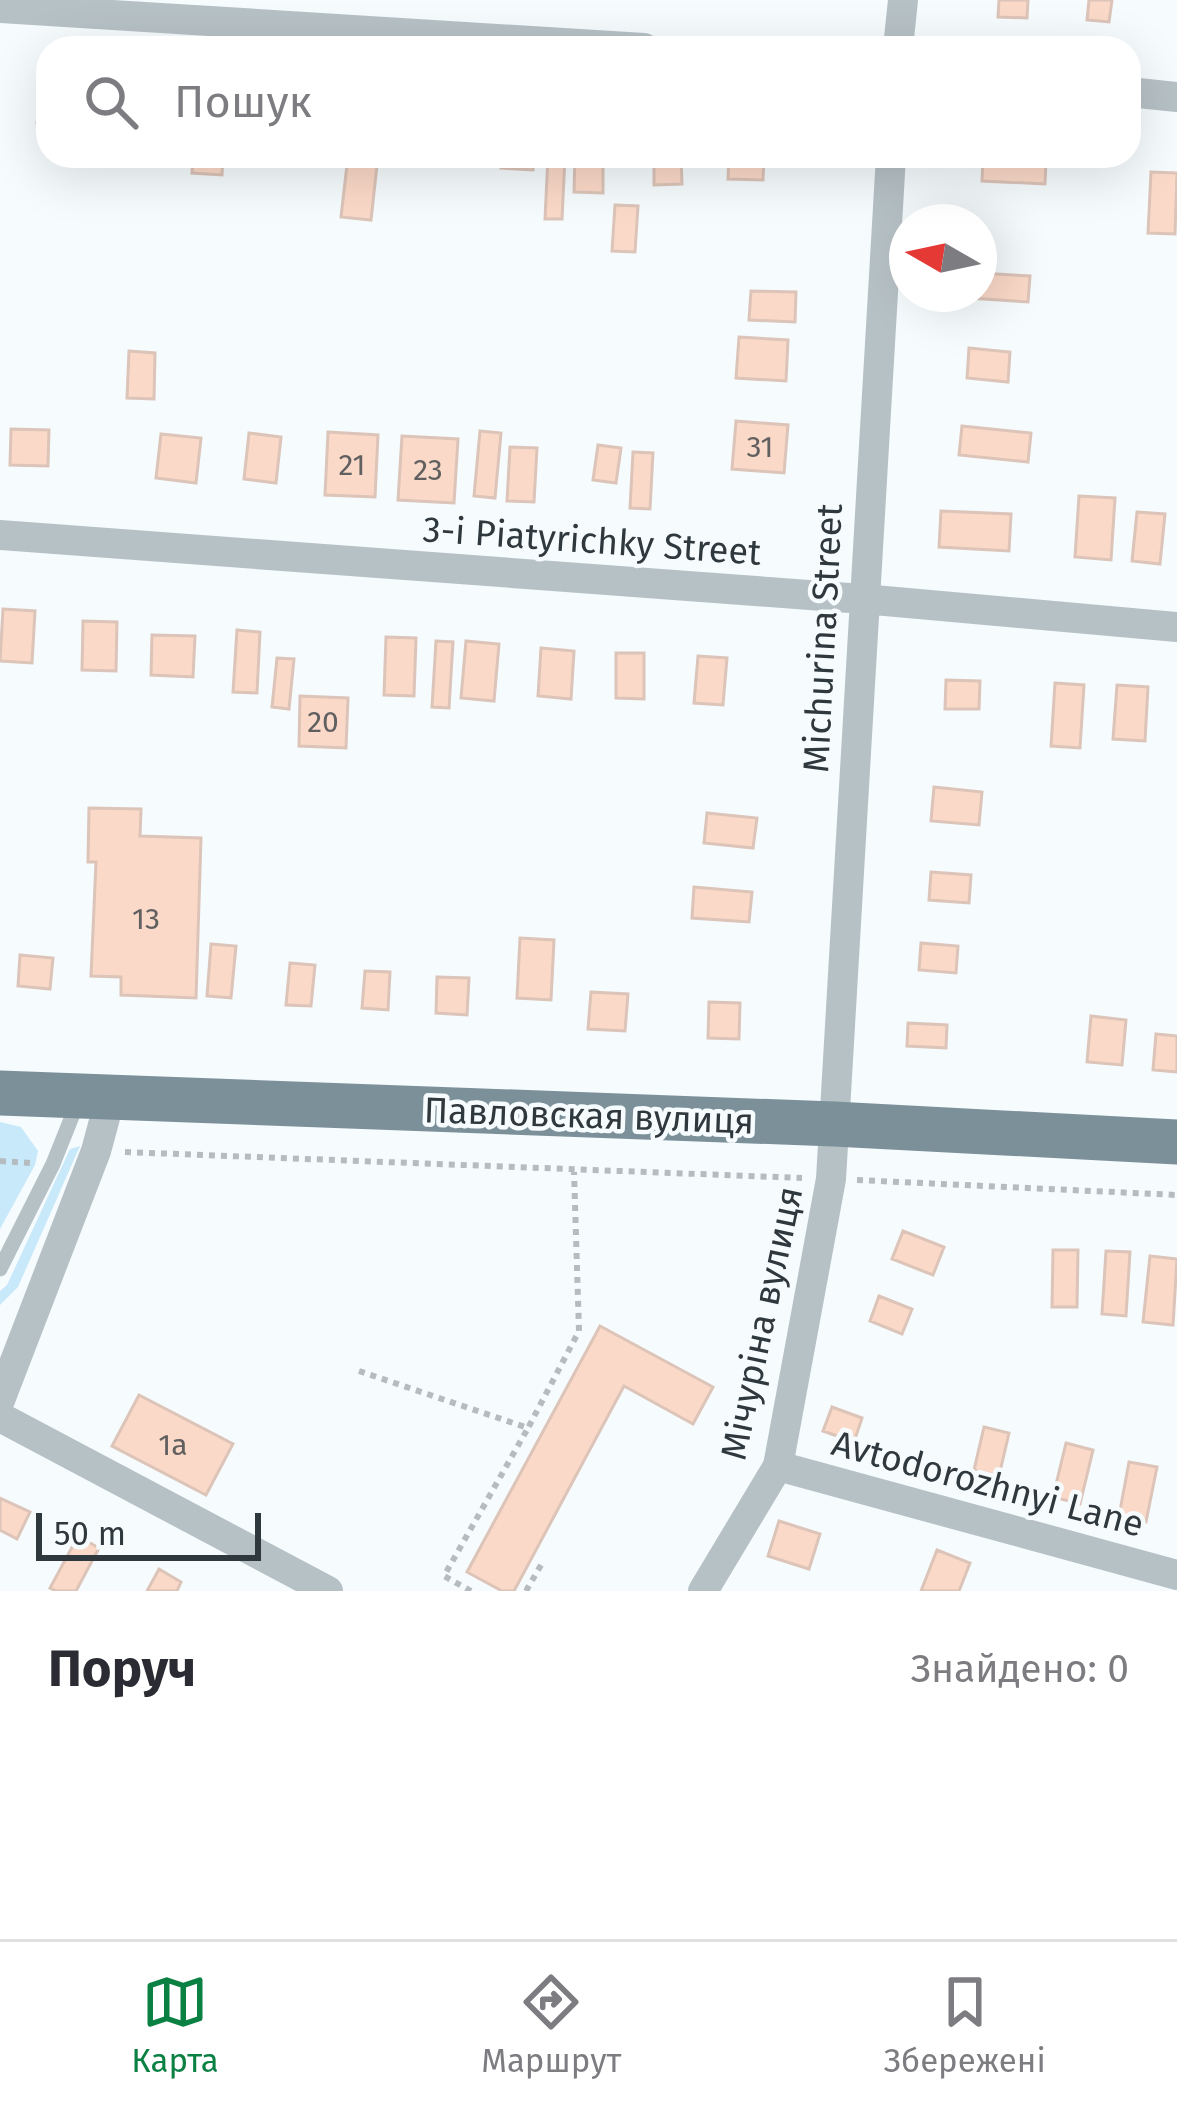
<!DOCTYPE html>
<html lang="uk">
<meta charset="utf-8">
<style>
:root{--surface:#fff;--page:#f2f2f3;--text:#2b2b33;--muted:#7c7c81;--line:#e1e1e2;--accent:#0b8043}
body{margin:0;font-family:"Fira Sans",sans-serif;background:var(--page);color:var(--text)}
.compass{position:absolute;left:889px;top:204px;width:108px;height:108px;border-radius:50%;background:var(--surface);box-shadow:0 12px 48px #0002;rotate:279deg}
.scale{position:absolute;left:36px;bottom:30px;width:225px;box-sizing:border-box;padding-left:12px;border:6px solid #2e383d;border-top:0;font-size:33px;line-height:42px;white-space:nowrap;color:#2e383d;-webkit-text-stroke:9px #f6fbfe;paint-order:stroke}
.list{margin:0;padding:0;list-style:none}
h2{display:flex;justify-content:space-between;align-items:center;height:156px;margin:0;padding:0 48px;font-size:51px}
h2 small{font-size:39px;font-weight:400;color:var(--muted)}
.icon{flex:none;width:66px;height:66px;fill:none;stroke:currentColor;stroke-width:2;stroke-linecap:round;stroke-linejoin:round}
.map{position:relative;flex:none;width:1177px;height:1591px;overflow:hidden}
.search{position:absolute;background:var(--surface);box-shadow:0 12px 48px #0002;left:36px;right:36px;top:36px;height:132px;display:flex;align-items:center;gap:30px;box-sizing:border-box;padding:0 42px;border-radius:36px;color:var(--muted);font-size:45px}
.sheet{height:348px;background:var(--surface)}
nav{display:flex;justify-content:space-around;align-items:center;box-sizing:border-box;height:168px;border-top:3px solid var(--line);background:var(--surface);font-size:33px;color:var(--muted)}
nav a{display:grid;justify-items:center;gap:6px}
nav .on{color:var(--accent)}
.map>svg:first-child{display:block}
.green{fill:#c8e9fa}
.building{fill:#fbd9c8;stroke:#dcc4b8;stroke-width:3}
.lines{fill:none;stroke-linecap:round;stroke-linejoin:round}
.path{stroke:#b5bcbf;stroke-width:6;stroke-dasharray:6 6;stroke-linecap:butt}
.lane{stroke:#b6c1c6;stroke-width:15}
.street{stroke:#b6c1c6;stroke-width:30}
.primary{stroke:#7c909a;stroke-width:45}
.labels{text-anchor:middle;stroke-width:9;stroke-linejoin:round;paint-order:stroke}
.number-label{font-size:30px;fill:#616060}
.street-label{font-size:36px;fill:#2e383d;stroke:#f6fbfe}
</style>
<div class="map">
<svg width="1177" height="1591" viewBox="0 0 1177 1591">
<rect width="100%" height="100%" fill="#f6fbfe"/>
<path class="green" d="M0 1122 21 1127 38 1151 35 1165 0 1229Z
M80 1146 18 1287 0 1305V1291L7 1285 70 1149Z"/>
<path class="building" d="M999 0H1028L1027 18 998 17Z
M1089 0H1112L1109 22 1087 20Z
M43 79 48 80V124L37 123Z
M193 156H223L222 175 192 173Z
M348 156H378L371 220 341 217Z
M502 156H534L533 170 501 168Z
M548 156H565L562 219H545Z
M575 156H603V193L574 192Z
M654 156H681L682 184 654 185Z
M729 156H764L763 180 728 179Z
M983 158 1046 161 1045 184 982 181Z
M1151 172 1177 173 1175 234 1148 233Z
M615 205 638 206 635 252 612 251Z
M979 273 1030 276 1028 302 970 298V294H979Z
M751 291 796 292 795 322 749 320Z
M739 337 788 340 786 381 736 378Z
M969 348 1010 352 1008 382 967 378Z
M129 351 155 353 154 399 127 398Z
M736 421 788 425 784 473 732 469Z
M962 426 1031 433 1028 462 959 455Z
M11 429 49 430 48 466 10 465Z
M480 431 501 433 495 498 474 496Z
M328 432 378 435 375 497 325 495Z
M249 433 281 437 276 483 244 479Z
M161 434 201 438 196 483 156 478Z
M402 436 458 439 454 503 398 500Z
M598 445 621 448 616 483 593 480Z
M510 447 537 448 534 502 507 501Z
M633 452 653 453 650 509 630 508Z
M1079 496 1115 498 1111 560 1075 557Z
M941 511 1011 514 1009 551 939 547Z
M1137 512 1165 514 1160 564 1132 561Z
M3 609 35 611 32 663 0 661Z
M83 621 117 622 116 671 82 670Z
M237 630 260 632 257 693 233 692Z
M152 635 195 636 193 677 151 675Z
M386 637 416 638 414 696 384 695Z
M436 641 453 642 449 708 432 707Z
M466 641 499 644 494 701 461 698Z
M541 648 574 651 571 699 538 696Z
M616 653H644V699L616 698Z
M698 656 727 658 723 705 694 703Z
M277 658 294 659 289 709 272 707Z
M946 680 980 681 979 709H945Z
M1055 683 1084 685 1080 748 1051 746Z
M1117 685 1148 687 1145 741 1113 739Z
M300 696 348 698 346 748 299 746Z
M934 787 982 792 979 825 931 821Z
M89 808 141 809 140 836 201 838 196 998 121 995V977L91 976 96 862H88Z
M707 813 757 818 753 848 704 843Z
M931 872 971 875 969 903 929 900Z
M694 887 752 892 749 922 692 918Z
M520 938 554 940 551 1000 517 998Z
M921 943 958 946 956 973 919 970Z
M211 944 236 946 231 998 207 996Z
M20 955 53 958 50 989 18 986Z
M290 963 315 965 311 1006 286 1005Z
M365 971 390 972 388 1010 362 1008Z
M437 977 469 978 467 1015 436 1013Z
M591 992 628 994 625 1031 588 1029Z
M709 1002 740 1003 739 1039 708 1038Z
M1091 1016 1126 1020 1122 1065 1087 1062Z
M908 1023 947 1025 946 1048 907 1046Z
M1156 1034 1177 1036V1072L1153 1070Z
M903 1231 944 1247 933 1275 892 1259Z
M1053 1250H1078L1077 1307H1052Z
M1106 1251 1130 1252 1126 1316 1102 1314Z
M1150 1256 1177 1259 1173 1325 1143 1322Z
M879 1296 912 1309 902 1334 870 1321Z
M600 1326 713 1387 693 1424 624 1386 514 1591H502L467 1572Z
M139 1395 233 1444 206 1495 112 1446Z
M832 1407 862 1418 854 1442 823 1431Z
M984 1427 1009 1433 999 1476 974 1470Z
M1066 1443 1093 1450 1080 1504 1053 1497Z
M1129 1462 1157 1467 1146 1522 1119 1516Z
M0 1498 30 1512 17 1539 0 1530Z
M779 1521 820 1534 809 1569 768 1556Z
M78 1536 99 1548 76 1591H56L50 1588Z
M937 1550 970 1563 959 1591H921Z
M159 1569 181 1582 177 1591H147Z"/>
<g class="lines">
<path class="path" d="M125 1152 802 1178
M0 1161 31 1163
M857 1180 1177 1195
M359 1371 528 1428 579 1331 574 1172
M471 1591 444 1576 528 1428
M526 1591 541 1565"/>
<path class="lane" d="M0 1269 53 1164 77 1104"/>
<path class="street" d="M0 8 644 48
M898 48 903 0
M1129 92 1177 97
M0 535 863 599 1177 627
M0 1400 96 1151 110 1099
M0 1417 328 1591
M778 1466 1177 1575
M703 1591 778 1466 831 1179 891 156"/>
<path class="primary" d="M0 1093 834 1124 1177 1142"/>
</g>
<g class="labels">
<g class="number-label">
<text x="760" y="457">31</text>
<text x="352" y="475">21</text>
<text x="428" y="480">23</text>
<text x="323" y="732">20</text>
<text x="146" y="929">13</text>
<text x="173" y="1455">1а</text>
</g>
<g class="street-label">
<text transform="translate(592 540) rotate(4)" y="13">3-i Piatyrichky Street</text>
<text transform="translate(822 638) rotate(-87)" y="13">Michurina Street</text>
<text transform="translate(589 1115) rotate(2)" y="13">Павловская вулиця</text>
<text transform="translate(761 1323) rotate(-78)" y="13">Мічуріна вулиця</text>
<text transform="translate(988 1483) rotate(15)" y="13">Avtodorozhnyi Lane</text>
</g>
</g>
</svg>
<svg class="compass" viewBox="-18 -18 36 36"><path d="M0-13l5 13h-10z" fill="#e53935"/><path d="M0 13l5-13h-10z" fill="#7c7c81"/></svg>
<div class="scale">50 m</div>
<div class="search"><svg class="icon" aria-label="search" viewBox="0 0 24 24"><circle cx="10" cy="10" r="6"/><path d="M15 15l6 6"/></svg>Пошук</div>
</div>
<section class="sheet">
<h2>Поруч<small>Знайдено: 0</small></h2>
<ul class="list">
</ul>
</section>
<nav>
<a class="on"><svg class="icon" aria-label="map" viewBox="0 0 24 24"><path d="M3 6l6-2 6 2 6-2v14l-6 2-6-2-6 2zM9 4v14M15 6v14"/></svg>Карта</a>
<a><svg class="icon" aria-label="directions" viewBox="0 0 24 24"><path d="M12 3l9 9-9 9-9-9zM9 14v-3h6M13 9l2 2-2 2"/></svg>Маршрут</a>
<a><svg class="icon" aria-label="saved" viewBox="0 0 24 24"><path d="M7 4h10v16l-5-4-5 4z"/></svg>Збережені</a>
</nav>
